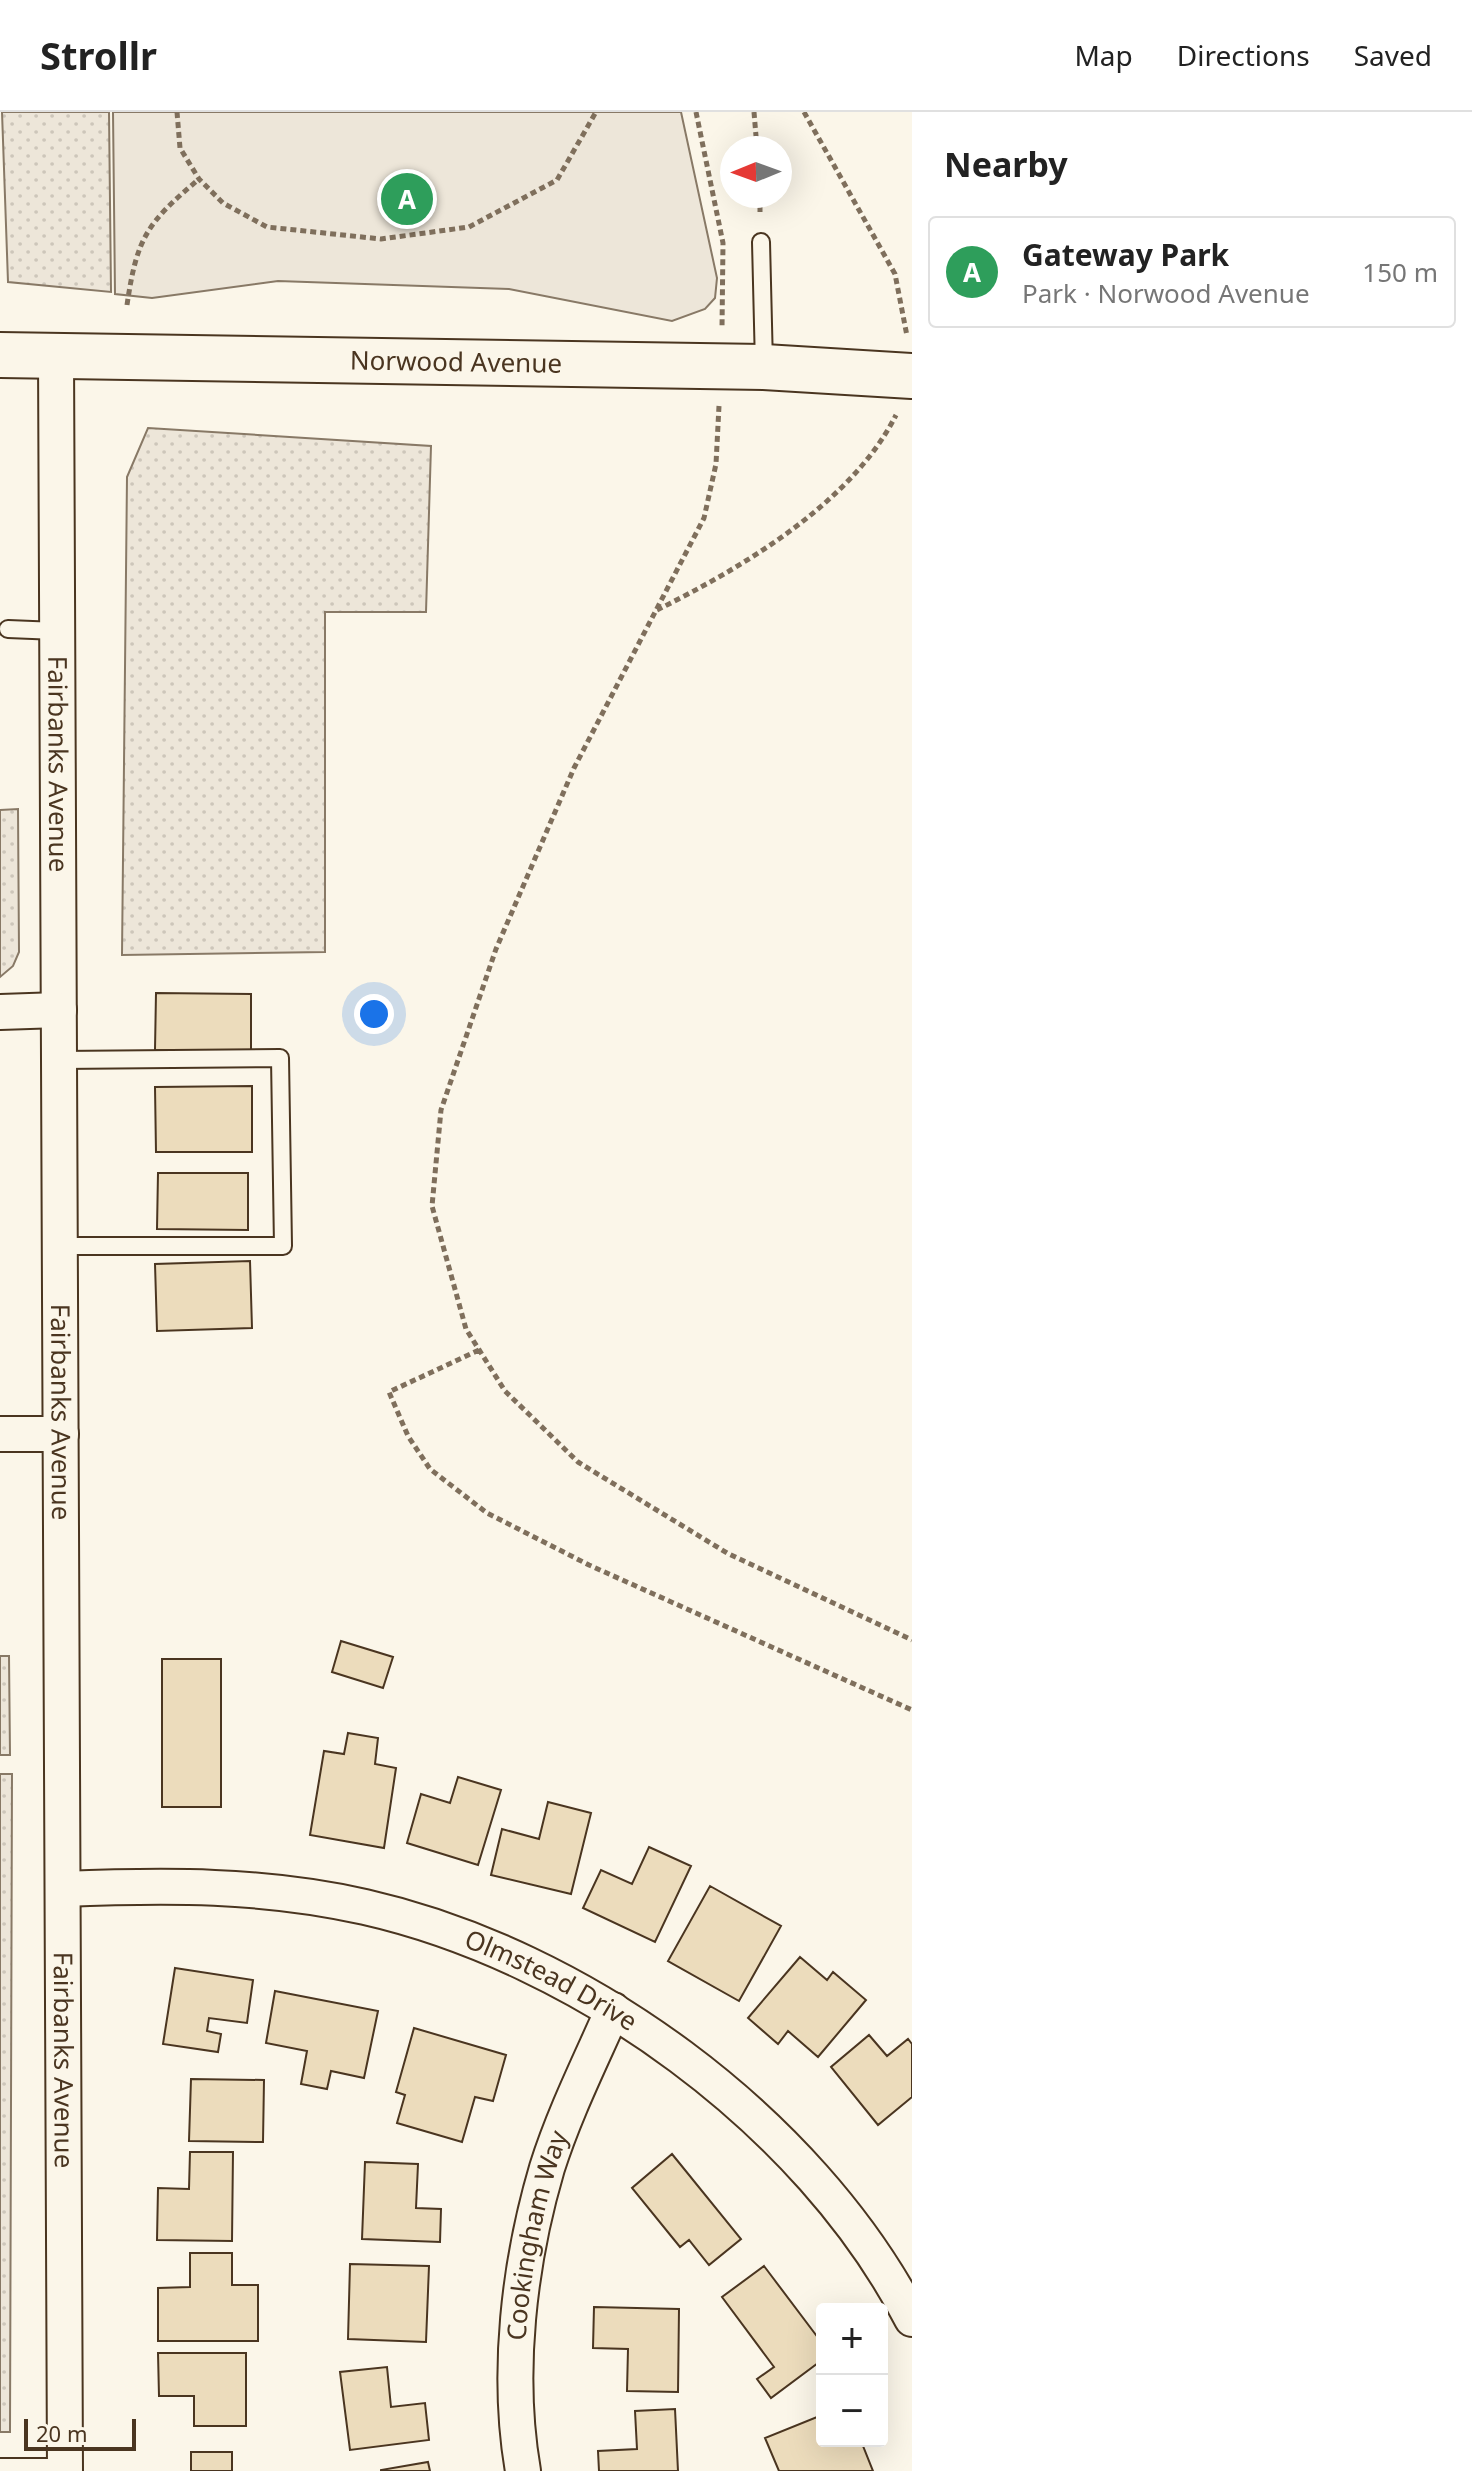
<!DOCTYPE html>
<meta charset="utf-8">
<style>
:root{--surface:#fff;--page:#f2f2f2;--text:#222;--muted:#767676;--line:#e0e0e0;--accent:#c62828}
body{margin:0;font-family:"Noto Sans",sans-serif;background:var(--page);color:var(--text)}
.controls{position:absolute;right:24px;bottom:24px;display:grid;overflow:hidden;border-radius:8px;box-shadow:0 8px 32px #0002}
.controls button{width:72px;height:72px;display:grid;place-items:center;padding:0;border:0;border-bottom:2px solid var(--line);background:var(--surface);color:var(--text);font:40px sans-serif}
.compass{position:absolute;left:720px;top:24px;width:72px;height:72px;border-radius:50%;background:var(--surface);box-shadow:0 8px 32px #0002;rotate:269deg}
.scale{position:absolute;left:24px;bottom:20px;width:112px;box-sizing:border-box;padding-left:8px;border:4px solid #4a3520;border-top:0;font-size:22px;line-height:28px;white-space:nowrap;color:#4a3520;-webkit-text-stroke:6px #fbf6e9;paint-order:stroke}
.you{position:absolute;left:374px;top:902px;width:28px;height:28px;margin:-20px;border:6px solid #fff;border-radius:50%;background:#1a73e8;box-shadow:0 0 0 12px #1a73e833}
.badge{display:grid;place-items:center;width:52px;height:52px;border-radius:50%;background:var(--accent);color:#fff;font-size:26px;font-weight:700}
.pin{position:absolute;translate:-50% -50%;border:4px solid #fff;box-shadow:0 2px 8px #0006}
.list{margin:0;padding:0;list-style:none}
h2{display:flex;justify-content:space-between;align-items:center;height:104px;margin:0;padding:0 32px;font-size:34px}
h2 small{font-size:26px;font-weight:400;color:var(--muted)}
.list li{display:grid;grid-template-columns:52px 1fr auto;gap:24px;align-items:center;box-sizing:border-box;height:112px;margin:0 16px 16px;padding:0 16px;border:2px solid var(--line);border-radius:8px}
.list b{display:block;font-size:30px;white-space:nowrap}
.list p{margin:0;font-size:26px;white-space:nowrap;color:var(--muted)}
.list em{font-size:26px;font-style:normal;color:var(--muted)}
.map{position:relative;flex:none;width:912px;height:2359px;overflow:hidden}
header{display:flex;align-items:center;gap:48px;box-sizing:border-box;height:112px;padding:0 40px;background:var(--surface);border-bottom:2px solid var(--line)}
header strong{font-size:38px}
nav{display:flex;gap:44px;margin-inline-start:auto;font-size:28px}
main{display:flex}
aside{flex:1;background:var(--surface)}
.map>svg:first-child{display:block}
.grass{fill:url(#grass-dots);stroke:#887966;stroke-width:2}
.park{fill:#ede6d9;stroke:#887966;stroke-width:2}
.building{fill:#ecdcbc;stroke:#4a3520;stroke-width:2}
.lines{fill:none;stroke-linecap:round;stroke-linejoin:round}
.lane-casing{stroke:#4a3520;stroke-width:20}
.street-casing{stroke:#4a3520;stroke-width:38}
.secondary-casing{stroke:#4a3520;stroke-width:48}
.path{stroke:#7f6f5c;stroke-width:5;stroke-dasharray:6 4;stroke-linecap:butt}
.lane{stroke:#fbf6e9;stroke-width:16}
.street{stroke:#fbf6e9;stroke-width:34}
.secondary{stroke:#fbf6e9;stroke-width:44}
.labels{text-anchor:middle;stroke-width:6;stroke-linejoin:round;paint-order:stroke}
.street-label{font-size:26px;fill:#4a3520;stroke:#fbf6e9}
</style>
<header>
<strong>Strollr</strong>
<nav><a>Map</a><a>Directions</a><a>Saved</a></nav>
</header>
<main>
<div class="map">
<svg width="912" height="2359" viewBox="0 0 912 2359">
<defs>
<pattern id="grass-dots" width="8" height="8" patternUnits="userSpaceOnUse" patternTransform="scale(2)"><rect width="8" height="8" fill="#ede6d9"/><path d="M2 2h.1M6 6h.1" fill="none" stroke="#cdc6ba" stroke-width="1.8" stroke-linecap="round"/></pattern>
</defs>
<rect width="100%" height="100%" fill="#fbf6e9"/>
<path class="grass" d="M2 0H109L111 180 8 170Z
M148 316 431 334 426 500H325V840L122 843 127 365Z
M18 697 19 840 13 854 0 865V698Z
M0 1544H9L10 1643H0Z
M0 1662H12L10 2320H0Z"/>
<path class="park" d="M113 0H681L717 166 715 186 705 197 672 209 509 177 278 169 152 186 115 182Z"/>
<path class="building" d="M156 881 251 882V940L155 938Z
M252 974V1040H156L155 975Z
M158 1061H248V1118L157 1117Z
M250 1149 252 1216 157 1219 155 1152Z
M341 1529 393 1545 383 1576 332 1560Z
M162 1547H221V1695H162Z
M348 1621 378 1626 375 1652 396 1656 384 1736 310 1723 324 1639 344 1642Z
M458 1665 501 1678 478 1753 407 1731 421 1682 450 1691Z
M548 1690 591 1701 571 1782 491 1763 502 1717 539 1727Z
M649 1735 691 1754 655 1830 583 1796 601 1758 632 1772Z
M710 1774 781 1814 739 1889 668 1849Z
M800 1845 827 1868 833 1860 866 1888 818 1945 788 1919 778 1932 748 1906Z
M175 1856 253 1868 247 1911 209 1906 207 1919 221 1922 218 1940 163 1932Z
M275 1879 378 1899 364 1966 331 1959 327 1977 301 1972 307 1939 266 1931Z
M414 1916 506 1943 493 1989 475 1985 462 2030 397 2011 405 1983 396 1980Z
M869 1923 887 1944 908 1927 912 1932V1985L878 2013 831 1955Z
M191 1967 264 1968 263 2030 189 2029Z
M190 2040H233L232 2129 157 2128 158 2076 189 2077Z
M672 2042 741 2127 709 2153 689 2128 680 2135 632 2076Z
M365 2050 418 2052 416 2096 441 2097 440 2130 362 2127Z
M190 2141H232V2173H258V2229H158V2176L190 2175Z
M350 2152 429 2154 426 2230 348 2227Z
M764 2154 822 2231V2248L771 2286 757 2267 774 2255 722 2185Z
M594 2195 679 2197 678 2280 627 2279 628 2237 593 2236Z
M158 2241H246V2314H194V2284H159Z
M387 2255 391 2295 425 2291 429 2328 350 2338 340 2260Z
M675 2297 678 2359H599L598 2339 637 2337 635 2299Z
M822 2303V2329H861L873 2359H779L765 2326Z
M191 2340H232V2359H191Z
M428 2350 430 2359H381V2358Z"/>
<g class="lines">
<g class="lane-casing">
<path id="lane" d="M761 130 764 253
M8 517 57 519
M60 948 280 946 283 1134H60
M0 2355H65"/>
</g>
<g class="street-casing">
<g id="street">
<path id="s1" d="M56 242 65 2359"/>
<path d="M0 900 59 898"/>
<path d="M0 1322H61"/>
<path id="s2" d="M63 1777C165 1773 264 1772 365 1795 581 1844 809 2008 912 2207"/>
<path id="s3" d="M523 2359C506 2261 519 2151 547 2056 564 2002 590 1950 613 1898"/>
</g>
</g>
<g class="secondary-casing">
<g id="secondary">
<path id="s4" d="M0 243 764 255 912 264"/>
</g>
</g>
<path class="path" d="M177 0 180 36 199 67 223 91 267 115 381 127 469 115 557 68 596 0
M696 0 723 131 722 216
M754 0 757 36
M804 0 895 162 907 224
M760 84V104
M127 193C137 125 147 111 199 67
M719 294 716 352 704 406 574 656 496 837 441 998 432 1094 466 1217 505 1279 578 1350 727 1441 912 1528
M657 498C743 455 852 391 896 303
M479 1238 389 1280 408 1324 430 1357 487 1401 589 1453 912 1598"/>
<use href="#lane" class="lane"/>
<use href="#street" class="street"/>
<use href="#secondary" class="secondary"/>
</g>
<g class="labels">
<g class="street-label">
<text dy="9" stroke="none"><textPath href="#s4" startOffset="456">Norwood Avenue</textPath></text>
<text dy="9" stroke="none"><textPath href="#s1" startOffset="410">Fairbanks Avenue</textPath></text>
<text dy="9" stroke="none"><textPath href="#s1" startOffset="1058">Fairbanks Avenue</textPath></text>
<text dy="9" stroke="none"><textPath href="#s2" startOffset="504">Olmstead Drive</textPath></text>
<text dy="9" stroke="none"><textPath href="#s1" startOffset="1706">Fairbanks Avenue</textPath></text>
<text dy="9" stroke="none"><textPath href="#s3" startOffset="238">Cookingham Way</textPath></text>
</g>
</g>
</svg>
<div class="controls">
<button>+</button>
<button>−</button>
</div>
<svg class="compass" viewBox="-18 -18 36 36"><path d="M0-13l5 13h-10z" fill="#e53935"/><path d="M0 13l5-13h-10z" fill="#767676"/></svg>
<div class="scale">20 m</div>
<div class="you"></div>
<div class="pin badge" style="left:407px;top:87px;background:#2e9e5b">A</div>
</div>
<aside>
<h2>Nearby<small></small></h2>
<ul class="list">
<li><span class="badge" style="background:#2e9e5b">A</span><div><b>Gateway Park</b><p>Park · Norwood Avenue</p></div><em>150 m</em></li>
</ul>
</aside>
</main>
